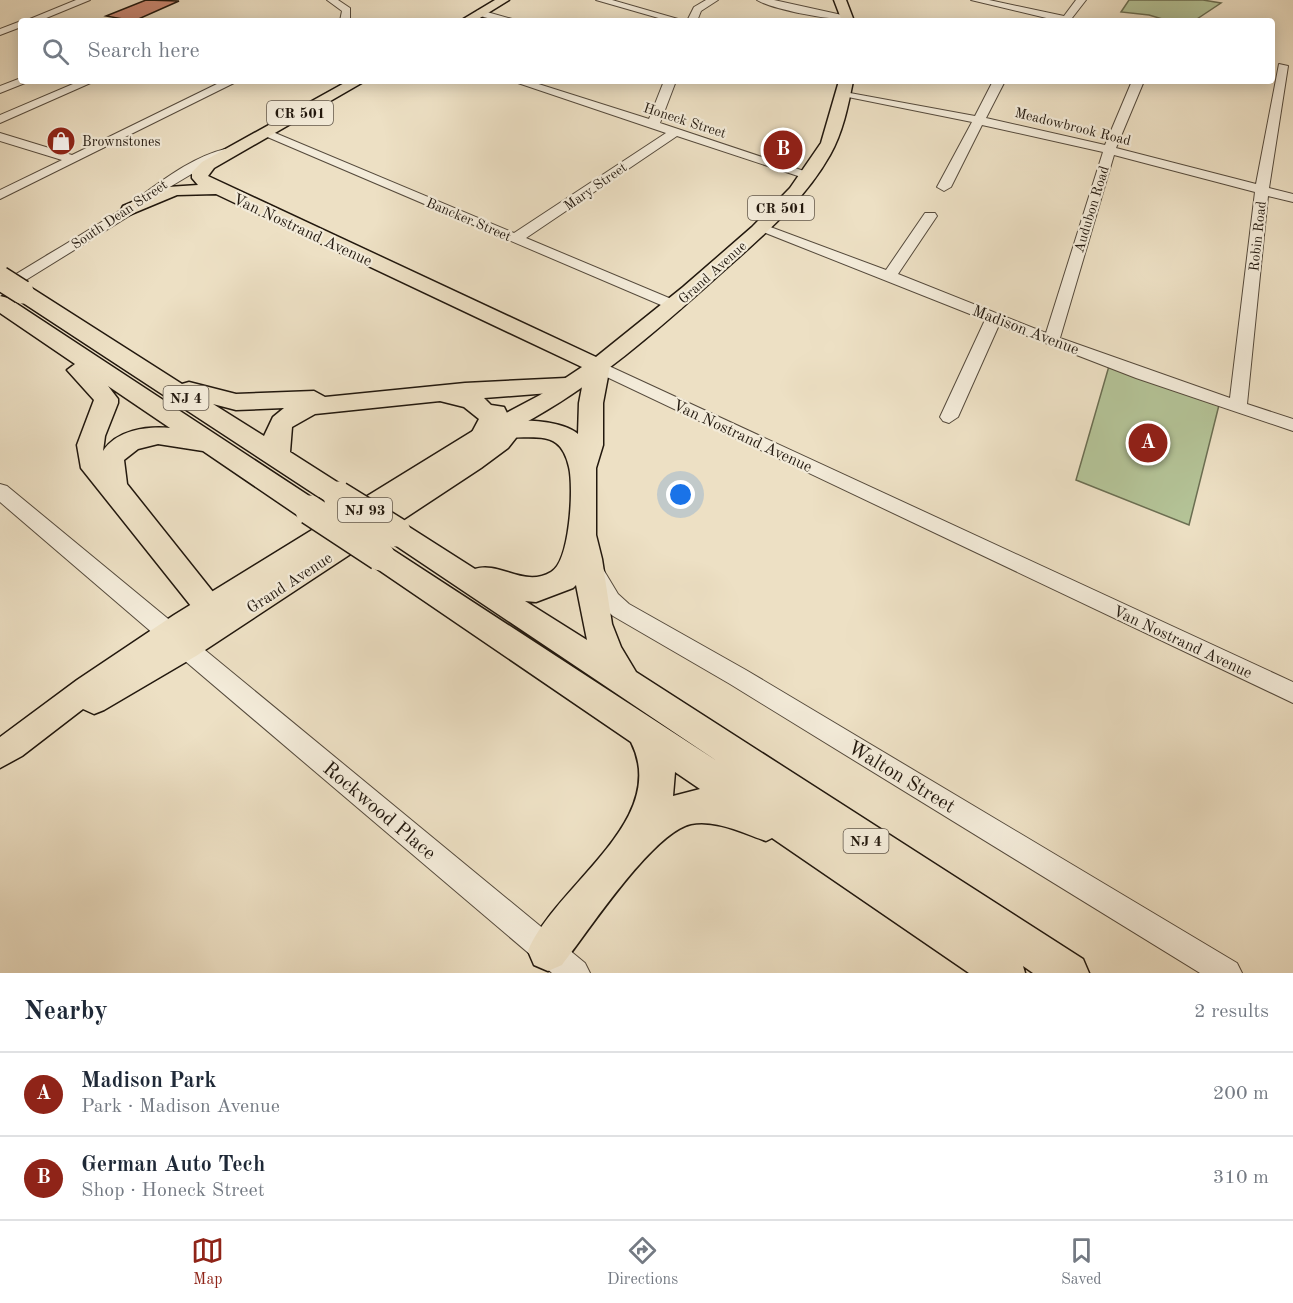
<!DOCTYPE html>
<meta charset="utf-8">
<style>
:root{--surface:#fff;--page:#f2f2f3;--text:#1f2937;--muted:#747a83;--line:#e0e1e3;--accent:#8f2418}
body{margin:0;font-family:"Old Standard TT",serif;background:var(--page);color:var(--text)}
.you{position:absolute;left:681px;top:495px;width:21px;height:21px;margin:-15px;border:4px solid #fff;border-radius:50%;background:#1a73e8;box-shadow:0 0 0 9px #1a73e833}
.badge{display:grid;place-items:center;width:39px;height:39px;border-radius:50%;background:var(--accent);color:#fff;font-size:20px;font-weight:700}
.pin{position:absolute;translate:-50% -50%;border:3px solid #fff;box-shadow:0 2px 6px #0006}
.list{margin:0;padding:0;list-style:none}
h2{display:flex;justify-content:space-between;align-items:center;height:78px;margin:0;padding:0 24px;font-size:26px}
h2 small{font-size:20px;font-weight:400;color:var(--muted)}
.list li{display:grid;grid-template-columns:39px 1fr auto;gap:18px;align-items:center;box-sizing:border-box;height:84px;padding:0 24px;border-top:2px solid var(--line)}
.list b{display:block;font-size:22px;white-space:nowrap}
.list p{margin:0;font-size:20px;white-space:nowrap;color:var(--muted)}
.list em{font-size:20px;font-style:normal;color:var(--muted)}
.icon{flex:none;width:33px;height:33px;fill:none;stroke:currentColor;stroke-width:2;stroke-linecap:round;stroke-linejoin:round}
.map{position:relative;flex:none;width:1293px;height:973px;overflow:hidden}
.search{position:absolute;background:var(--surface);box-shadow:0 3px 15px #0003;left:18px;right:18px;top:18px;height:66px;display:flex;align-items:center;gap:15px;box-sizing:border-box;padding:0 21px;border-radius:6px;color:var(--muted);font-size:22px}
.sheet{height:246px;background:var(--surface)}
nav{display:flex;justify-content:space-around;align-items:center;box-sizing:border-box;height:84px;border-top:2px solid var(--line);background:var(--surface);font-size:16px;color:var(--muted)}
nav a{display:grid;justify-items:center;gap:3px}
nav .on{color:var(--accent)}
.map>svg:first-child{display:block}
.green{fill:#b4c397;stroke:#6b6e52;stroke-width:1.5}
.building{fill:#cb8873;stroke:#22180e;stroke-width:1.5}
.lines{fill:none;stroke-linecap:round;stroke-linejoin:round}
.minor-casing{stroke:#554a3c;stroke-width:2}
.major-casing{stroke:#22180e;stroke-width:3}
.highway-casing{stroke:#22180e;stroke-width:3}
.minor{fill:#f3ebd9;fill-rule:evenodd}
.major{fill:#ede0c4;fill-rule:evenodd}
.highway{fill:#ede0c4;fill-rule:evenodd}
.highway-bridge-far1-casing{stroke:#22180e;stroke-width:26;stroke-linecap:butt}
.highway-bridge-casing{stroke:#22180e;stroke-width:32;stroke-linecap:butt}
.highway-bridge-far1{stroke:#ede0c4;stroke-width:23}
.highway-bridge{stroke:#ede0c4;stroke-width:29}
.labels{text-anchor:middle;stroke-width:4.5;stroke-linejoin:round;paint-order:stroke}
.far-street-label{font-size:14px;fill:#22180e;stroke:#f3ebd9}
.far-poi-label{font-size:14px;fill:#22180e;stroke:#f3ebd9;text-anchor:start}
.shield{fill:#f3ebd9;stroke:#61574b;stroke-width:1.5}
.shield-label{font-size:15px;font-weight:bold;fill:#22180e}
.street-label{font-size:16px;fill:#22180e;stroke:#f3ebd9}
.near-street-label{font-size:20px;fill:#22180e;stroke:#f3ebd9}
</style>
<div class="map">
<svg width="1293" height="973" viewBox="0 0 1293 973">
<rect width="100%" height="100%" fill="#ede0c4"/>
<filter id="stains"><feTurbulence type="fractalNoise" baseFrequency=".00333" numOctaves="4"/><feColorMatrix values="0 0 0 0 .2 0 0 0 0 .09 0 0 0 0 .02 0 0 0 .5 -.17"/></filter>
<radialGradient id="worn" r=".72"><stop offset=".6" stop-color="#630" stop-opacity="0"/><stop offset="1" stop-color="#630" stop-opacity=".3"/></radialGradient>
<path class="green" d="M1129 0H1203L1221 3 1197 19 1203 21H1169L1149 15 1121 12Z
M1109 366 1219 405 1189 525 1076 480Z"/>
<path class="building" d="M146 0 179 1 134 21 106 16Z"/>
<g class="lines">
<g class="minor-casing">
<path id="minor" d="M76 0H90L39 21H25Z
M327 0H338L350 8V21H340L342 11Z
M596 0H612L685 21H669Z
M706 0H718L701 11 697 21H687L694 7Z
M757 0H774L851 17C840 24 769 8 757 0Z
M971 0H989L1064 16 1076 0H1086L1072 18 1077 21H1059Z
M480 10 512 19 514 21H498L477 15V11Z
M21 21V27L0 35V29Z
M1279 64 1288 66 1269 188 1293 194V202L1268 196 1247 404 1293 419V431L1136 378 999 325 958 417 949 423 943 421 940 417 985 320 753 228 755 225H765L886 270 925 213H935L937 216 898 274 1046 333 1103 152 982 125 951 187 944 191 937 187 972 122 843 96 837 93 839 91 975 116 993 81H1005L986 118 1105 145 1132 81H1144L1116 148 1256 184ZM1114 155 1255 192 1230 398 1060 338Z
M21 78V81H27L25 83 0 93V86Z
M80 81H95L0 123V115Z
M223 81H238L0 199V190L62 160 0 141V133L72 155Z
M512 81H529L649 119 664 81H676L660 123 816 175 814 178H804L677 136 526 238 681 303 683 306 681 309 675 311 258 133 268 130 514 233 666 133Z
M225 149 229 150V156L200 169 158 194 134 213 0 296V284C40 259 82 235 122 209 155 187 186 159 225 149Z
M598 361 1293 682V703L592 370 589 366Z
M0 484 7 486 178 627 181 634 178 641 170 643 162 641 0 502Z
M595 567 603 569 618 594 629 604 746 670 1237 963 1242 973H1200L730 684 613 616 602 606 584 575 587 569Z
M186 639 194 641 585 963 590 973H552L178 655 175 648 178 641Z"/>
</g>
<g class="major-casing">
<path id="major" d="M495 0H509L475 21H460Z
M834 0H846L854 21H842Z
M348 81H365L214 168 208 176 596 357 683 287 752 227 790 188 821 143 839 81H853C848 106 843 132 830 155 803 203 760 238 720 274 658 330 594 386 521 425L523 429 508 448 481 468 196 656 104 710 94 714 83 709 22 756 0 768V737L77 680 174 615 476 429 540 395 582 367 216 194 177 195 129 215 121 210 123 206 168 187 198 185 192 178V172L202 162Z"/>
</g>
<g class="highway-casing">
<path id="highway" d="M22 286 30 287 182 384 189 382 236 394 314 391 325 397 465 383 566 378 575 381 578 386 575 391 484 398 491 405 504 407 507 413 501 426C516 416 564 421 578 434L579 403 586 366 590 361 598 359 606 361 610 366 603 403V445L596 468V535L602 559 612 624 621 647 636 672 1083 959 1089 973H1033L1023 966 1025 973H969L772 838 766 841C743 833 715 819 691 824 652 833 587 933 562 965L548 971 534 965 528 951C555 885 671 821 631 742L370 564 366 556 370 548 380 545 390 548 717 761 386 539 382 532 386 525 396 522 406 525 475 569C500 561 524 588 551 572 570 562 574 487 569 467 567 458 563 448 556 443 543 433 518 440 502 436L499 430 493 440 484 443 475 440 471 434 479 419 464 407 440 401 315 414 292 427 290 452 348 489 352 496 348 503 338 506 328 503 14 297 11 292 14 287ZM213 404 236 410 284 408 273 417 264 436ZM576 585 587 640 525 601 536 602 573 588ZM675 772 700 789 673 796Z
M0 296 8 298 320 503 324 510 320 517 310 520 300 517 203 451 158 444 138 449 124 460 127 484 225 607 221 616 210 619 199 616 81 468 77 445 94 400 67 370 75 364 0 313ZM108 386 170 428C146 426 117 430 103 451L105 436 118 403V399Z"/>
</g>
<use href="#minor" class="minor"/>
<use href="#major" class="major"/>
<use href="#highway" class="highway"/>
<g class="highway-bridge-far1-casing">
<path id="highway-bridge-far1" d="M0 278 22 292"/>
</g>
<g class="highway-bridge-casing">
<path id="highway-bridge" d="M338 496 396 532
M310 510 380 556"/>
</g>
<use href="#highway-bridge-far1" class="highway-bridge-far1"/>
<use href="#highway-bridge" class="highway-bridge"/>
</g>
<defs>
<g id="shop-disc" transform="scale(1.5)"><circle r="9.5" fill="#8f2418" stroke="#f3ebd9"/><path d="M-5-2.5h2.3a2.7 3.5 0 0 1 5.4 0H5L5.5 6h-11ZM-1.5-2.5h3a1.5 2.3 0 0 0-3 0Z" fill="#fff"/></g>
</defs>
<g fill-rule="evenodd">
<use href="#shop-disc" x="61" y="141"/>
</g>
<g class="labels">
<g class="far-street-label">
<text transform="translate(685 120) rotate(18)" y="5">Honeck Street</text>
<text transform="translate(1073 126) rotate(14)" y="5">Meadowbrook Road</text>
<text transform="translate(595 186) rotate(-35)" y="5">Mary Street</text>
<text transform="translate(1091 209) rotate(-73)" y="5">Audubon Road</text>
<text transform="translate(119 214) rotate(-34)" y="5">South Dean Street</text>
<text transform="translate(469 219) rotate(23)" y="5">Bancker Street</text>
<text transform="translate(1257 236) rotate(-84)" y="5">Robin Road</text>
<text transform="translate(712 272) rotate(-42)" y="5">Grand Avenue</text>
</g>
<g class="far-poi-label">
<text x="82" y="146">Brownstones</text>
</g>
<g class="shield">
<rect x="267" y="101" width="66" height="24" rx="4.5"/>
<rect x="748" y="196" width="66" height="24" rx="4.5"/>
<rect x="163.5" y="386" width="45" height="24" rx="4.5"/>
<rect x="338" y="498" width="54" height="24" rx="4.5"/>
<rect x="843.5" y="829" width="45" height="24" rx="4.5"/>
</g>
<g class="shield-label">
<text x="300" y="118">CR 501</text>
<text x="781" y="213">CR 501</text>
<text x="186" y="403">NJ 4</text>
<text x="365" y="515">NJ 93</text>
<text x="866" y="846">NJ 4</text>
</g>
<g class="street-label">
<text transform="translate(303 229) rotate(25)" y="6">Van Nostrand Avenue</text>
<text transform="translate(1026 329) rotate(21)" y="6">Madison Avenue</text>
<text transform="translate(743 435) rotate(25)" y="6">Van Nostrand Avenue</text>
<text transform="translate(289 582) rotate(-33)" y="6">Grand Avenue</text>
<text transform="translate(1183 641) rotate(25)" y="6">Van Nostrand Avenue</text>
</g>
<g class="near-street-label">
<text transform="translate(902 776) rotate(31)" y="7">Walton Street</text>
<text transform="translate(380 810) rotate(40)" y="7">Rockwood Place</text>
</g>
</g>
<rect width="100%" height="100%" filter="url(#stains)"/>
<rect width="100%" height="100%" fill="url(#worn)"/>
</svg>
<div class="you"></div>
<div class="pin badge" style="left:1148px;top:443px">A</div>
<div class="pin badge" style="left:783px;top:150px">B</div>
<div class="search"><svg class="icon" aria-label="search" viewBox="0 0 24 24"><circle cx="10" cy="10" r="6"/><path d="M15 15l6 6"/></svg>Search here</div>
</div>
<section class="sheet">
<h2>Nearby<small>2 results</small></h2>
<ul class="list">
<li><span class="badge">A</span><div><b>Madison Park</b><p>Park · Madison Avenue</p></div><em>200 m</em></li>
<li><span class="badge">B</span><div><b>German Auto Tech</b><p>Shop · Honeck Street</p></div><em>310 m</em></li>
</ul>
</section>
<nav>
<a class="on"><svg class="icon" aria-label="map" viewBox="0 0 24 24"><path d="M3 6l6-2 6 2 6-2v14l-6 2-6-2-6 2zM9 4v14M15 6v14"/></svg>Map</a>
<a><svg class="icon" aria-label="directions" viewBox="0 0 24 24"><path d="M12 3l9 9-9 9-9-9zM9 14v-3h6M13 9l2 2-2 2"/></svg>Directions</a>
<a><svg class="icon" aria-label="saved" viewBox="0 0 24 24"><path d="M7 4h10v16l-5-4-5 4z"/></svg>Saved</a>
</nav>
